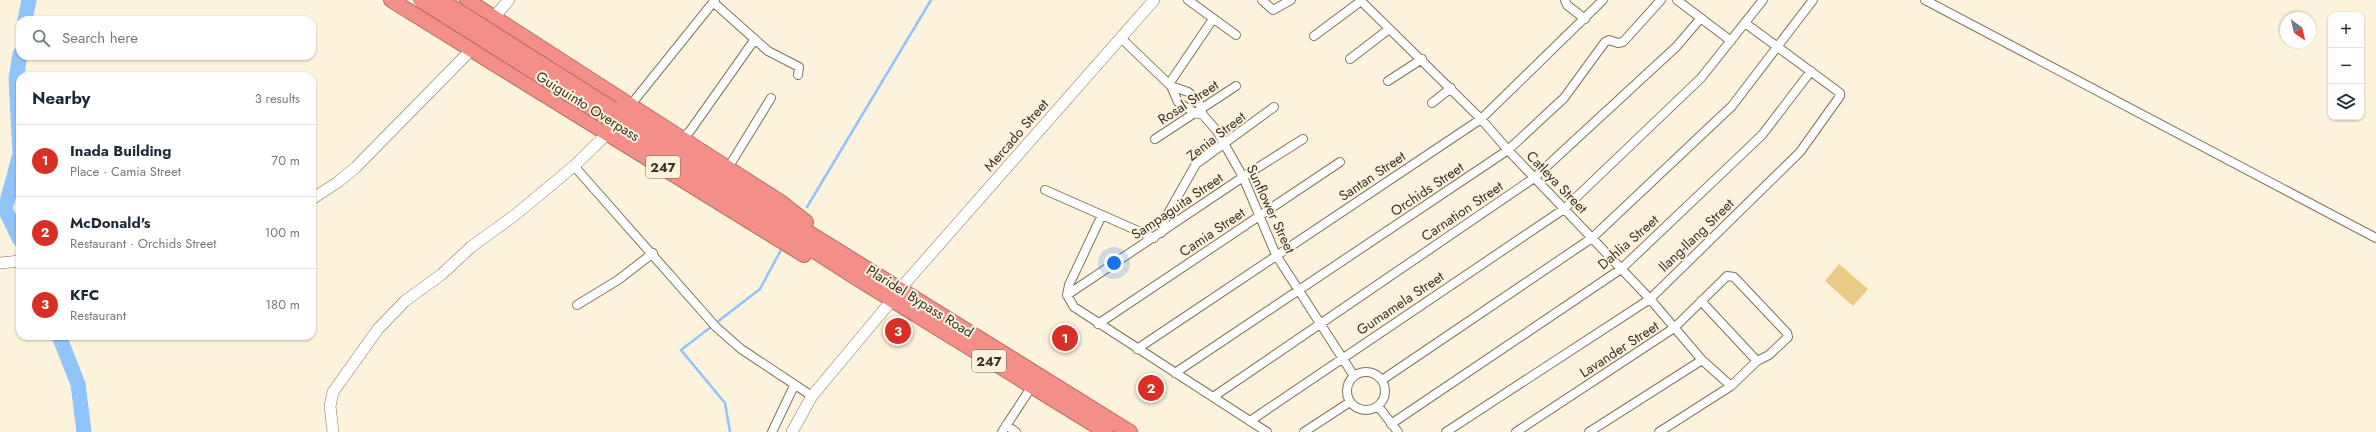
<!DOCTYPE html>
<meta charset="utf-8">
<style>
:root{--surface:#fff;--page:#f2f2f3;--text:#1f2937;--muted:#747a83;--line:#e0e1e3;--accent:#d93025}
body{margin:0;font-family:Jost,sans-serif;background:var(--page);color:var(--text)}
.controls{position:absolute;right:12px;top:12px;display:grid;overflow:hidden;border-radius:8px;box-shadow:0 1px 3px #0004}
.controls button{width:36px;height:36px;display:grid;place-items:center;padding:0;border:0;border-bottom:1px solid var(--line);background:var(--surface);color:var(--text);font:20px sans-serif}
.compass{position:absolute;left:2280px;top:12px;width:36px;height:36px;border-radius:50%;background:var(--surface);box-shadow:0 1px 3px #0004;rotate:146deg}
.you{position:absolute;left:1114px;top:263px;width:14px;height:14px;margin:-10px;border:3px solid #fff;border-radius:50%;background:#1a73e8;box-shadow:0 0 0 6px #1a73e833}
.badge{display:grid;place-items:center;width:26px;height:26px;border-radius:50%;background:var(--accent);color:#fff;font-size:13px;font-weight:700}
.pin{position:absolute;translate:-50% -50%;border:2px solid #fff;box-shadow:0 1px 4px #0006}
.list{margin:0;padding:0;list-style:none}
h2{display:flex;justify-content:space-between;align-items:center;height:52px;margin:0;padding:0 16px;font-size:17px}
h2 small{font-size:13px;font-weight:400;color:var(--muted)}
.list li{display:grid;grid-template-columns:26px 1fr auto;gap:12px;align-items:center;box-sizing:border-box;height:72px;padding:0 16px;border-top:1px solid var(--line)}
.list b{display:block;font-size:15px;white-space:nowrap}
.list p{margin:0;font-size:13px;white-space:nowrap;color:var(--muted)}
.list em{font-size:13px;font-style:normal;color:var(--muted)}
.icon{flex:none;width:22px;height:22px;fill:none;stroke:currentColor;stroke-width:2;stroke-linecap:round;stroke-linejoin:round}
.map{position:relative;flex:none;width:2376px;height:432px;overflow:hidden}
.search{position:absolute;background:var(--surface);box-shadow:0 1px 3px #0004;left:16px;top:16px;width:300px;height:44px;display:flex;align-items:center;gap:10px;box-sizing:border-box;padding:0 14px;border-radius:12px;color:var(--muted);font-size:15px}
.panel{position:absolute;background:var(--surface);box-shadow:0 1px 3px #0004;left:16px;top:72px;width:300px;height:268px;border-radius:12px}
.map>svg:first-child{display:block}
.green{fill:#ebca86}
.lines{fill:none;stroke-linecap:round;stroke-linejoin:round}
.stream{stroke:#8fc4fc;stroke-width:2.5}
.river{stroke:#8fc4fc;stroke-width:15}
.street-casing{stroke:#80745a;stroke-width:10}
.secondary-casing{stroke:#80745a;stroke-width:12}
.highway-casing{stroke:#b26e67;stroke-width:16}
.street{stroke:#fff;stroke-width:8}
.secondary{stroke:#fff;stroke-width:11}
.highway{stroke:#f38e89;stroke-width:14}
.highway-bridge-casing{stroke:#b26e67;stroke-width:16;stroke-linecap:butt}
.highway-bridge{stroke:#f38e89;stroke-width:14}
.labels{text-anchor:middle;stroke-width:4;stroke-linejoin:round;paint-order:stroke}
.shield{fill:#fdf2dc;stroke:#746c5e;stroke-width:1}
.shield-label{font-size:13px;font-weight:bold;fill:#393328}
.street-label{font-size:14px;fill:#393328;stroke:#fdf2dc}
</style>
<div class="map">
<svg width="2376" height="432" viewBox="0 0 2376 432">
<rect width="100%" height="100%" fill="#fdf2dc"/>
<path class="green" d="M1839 264 1868 289 1853 306 1825 281Z"/>
<g class="lines">
<path class="stream" d="M807 207 931 0
M730 432 725 403 681 350 760 289 782 248"/>
<path class="river" d="M25 20 29 0
M20 54 16 79 20 153
M20 154 5 209 20 240
M59 336 78 384 84 432"/>
<g class="street-casing">
<path id="street" d="M1188 0 1236 35
M1262 0 1273 10 1291 0
M1360 0 1481 119 1508 150 1650 299 1702 360 1731 386
M1565 0 1567 5 1585 19
M1677 0 1731 41
M1925 0 2376 238
M713 2 768 51 799 67 798 75
M1314 36 1361 1
M1122 39 1171 86 1178 102 1195 113 1203 115
M1350 59 1389 29
M1388 81 1422 59
M1169 84 1213 19
M1171 86 1188 92 1198 100 1203 115 1217 131 1243 177 1276 255 1354 376
M1432 103 1451 88
M629 107 715 0
M681 139 690 131 755 39
M1155 139 1236 86
M574 166 716 327 741 349 812 396
M728 168 771 98
M1045 190 1154 238
M1102 215 1069 285 1067 295 1074 307 1267 432
M1161 233 1166 217 1196 164 1274 107
M1067 295 1243 177 1303 139
M1701 301 1757 361
M577 305 618 280 653 253
M1098 324 1340 162
M1137 349 1481 119 1603 0
M1347 391a19 19 0 1 1 38 0a19 19 0 1 1-38 0Z
M1175 373 1508 150 1564 98 1605 42 1609 40 1618 43 1623 42 1661 0
M1382 380 1592 238 1732 106 1813 0
M1213 397 1534 178 1676 47 1701 18
M1378 406 1398 432
M1250 421 1564 209 1701 78 1763 0
M1391 424 1621 269 1762 135 1811 71
M1006 425 1016 432
M772 432 794 386
M1002 432 1032 386
M1304 432 1350 402
M1446 432 1650 299 1800 152 1840 96V93L1745 23
M1516 432 1674 328 1727 276 1734 277 1787 333 1788 337 1769 355 1757 361 1731 386 1659 432
M1589 432 1702 360"/>
</g>
<g class="secondary-casing">
<path id="secondary" d="M494 17 509 0
M312 199 338 182 356 167 470 51
M0 263 20 261
M900 289 1154 0
M333 432 330 406 333 392 378 329 405 301 442 274 471 247 515 215 574 166 608 133
M792 432 812 396 893 299"/>
</g>
<g class="highway-casing">
<path id="highway" d="M391 0 804 255
M467 0 782 203 806 222
M613 109 740 190 1130 432
M607 118 858 279 1106 432"/>
</g>
<use href="#street" class="street"/>
<use href="#secondary" class="secondary"/>
<use href="#highway" class="highway"/>
<g class="highway-bridge-casing">
<path id="highway-bridge" d="M420 0 607 118
M441 0 613 109"/>
</g>
<use href="#highway-bridge" class="highway-bridge"/>
</g>
<g class="labels">
<g class="shield">
<rect x="646" y="156" width="34" height="22" rx="3"/>
<rect x="972" y="350" width="34" height="22" rx="3"/>
</g>
<g class="shield-label">
<text x="663" y="172">247</text>
<text x="989" y="366">247</text>
</g>
<g class="street-label">
<text transform="translate(1188 102) rotate(-33)" y="5">Rosal Street</text>
<text transform="translate(588 106) rotate(32)" y="5">Guiguinto Overpass</text>
<text transform="translate(1016 135) rotate(-49)" y="5">Mercado Street</text>
<text transform="translate(1216 136) rotate(-38)" y="5">Zenia Street</text>
<text transform="translate(1372 176) rotate(-34)" y="5">Santan Street</text>
<text transform="translate(1557 182) rotate(46)" y="5">Catleya Street</text>
<text transform="translate(1427 189) rotate(-34)" y="5">Orchids Street</text>
<text transform="translate(1177 206) rotate(-34)" y="5">Sampaguita Street</text>
<text transform="translate(1271 209) rotate(65)" y="5">Sunflower Street</text>
<text transform="translate(1462 211) rotate(-34)" y="5">Carnation Street</text>
<text transform="translate(1212 232) rotate(-34)" y="5">Camia Street</text>
<text transform="translate(1696 235) rotate(-44)" y="5">Ilang-Ilang Street</text>
<text transform="translate(1628 242) rotate(-41)" y="5">Dahlia Street</text>
<text transform="translate(920 301) rotate(32)" y="5">Plaridel Bypass Road</text>
<text transform="translate(1400 303) rotate(-34)" y="5">Gumamela Street</text>
<text transform="translate(1619 349) rotate(-33)" y="5">Lavander Street</text>
</g>
</g>
</svg>
<div class="controls">
<button>+</button>
<button>−</button>
<button><svg class="icon" aria-label="layers" viewBox="0 0 24 24"><path d="M12 4l9 5-9 5-9-5zM3 14l9 5 9-5"/></svg></button>
</div>
<svg class="compass" viewBox="-18 -18 36 36"><path d="M0-13l5 13h-10z" fill="#e53935"/><path d="M0 13l5-13h-10z" fill="#747a83"/></svg>
<div class="you"></div>
<div class="pin badge" style="left:1065px;top:338px">1</div>
<div class="pin badge" style="left:1151px;top:388px">2</div>
<div class="pin badge" style="left:898px;top:331px">3</div>
<div class="search"><svg class="icon" aria-label="search" viewBox="0 0 24 24"><circle cx="10" cy="10" r="6"/><path d="M15 15l6 6"/></svg>Search here</div>
<section class="panel">
<h2>Nearby<small>3 results</small></h2>
<ul class="list">
<li><span class="badge">1</span><div><b>Inada Building</b><p>Place · Camia Street</p></div><em>70 m</em></li>
<li><span class="badge">2</span><div><b>McDonald's</b><p>Restaurant · Orchids Street</p></div><em>100 m</em></li>
<li><span class="badge">3</span><div><b>KFC</b><p>Restaurant</p></div><em>180 m</em></li>
</ul>
</section>
</div>
